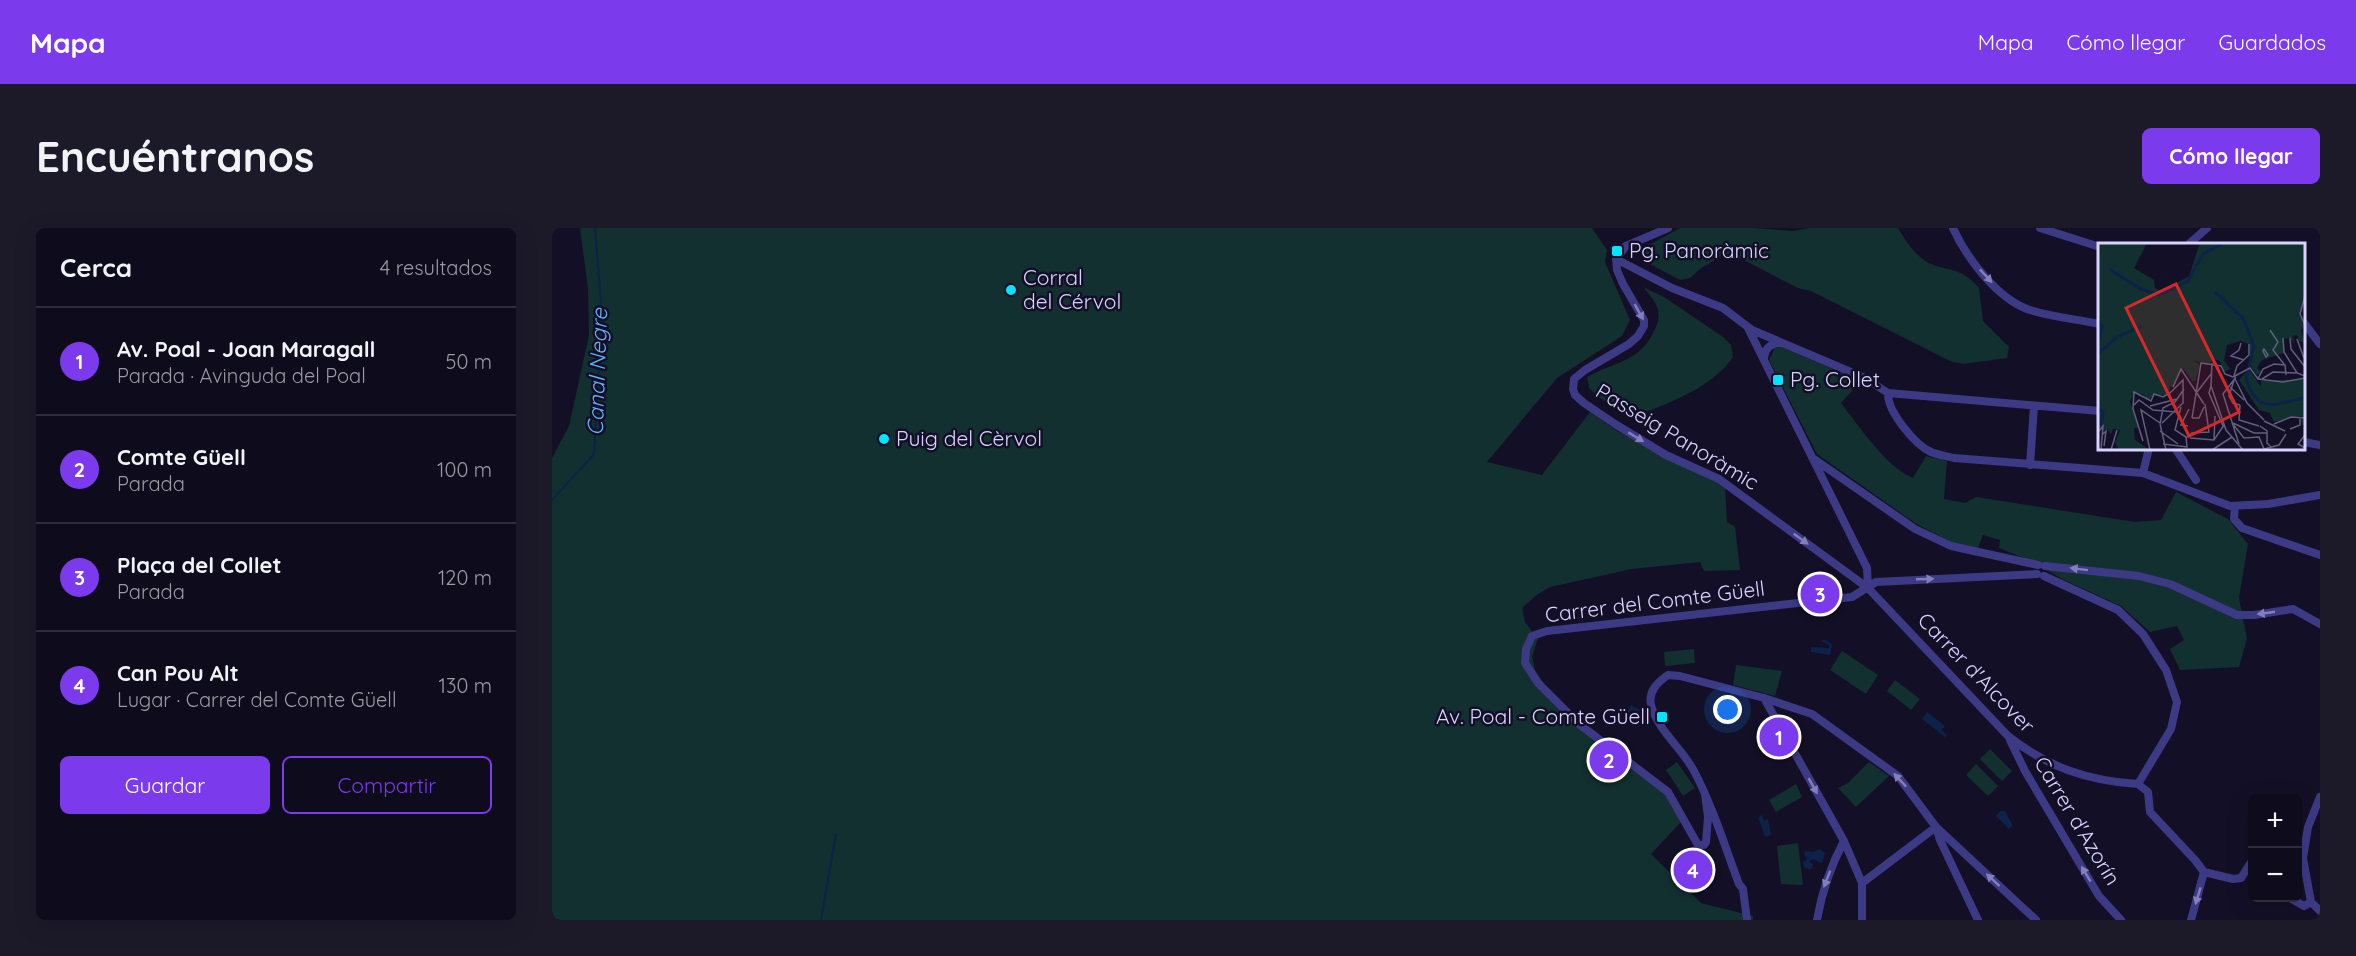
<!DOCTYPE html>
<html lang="es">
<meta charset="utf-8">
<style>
:root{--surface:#0e0b1c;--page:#1c1929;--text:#f1f3f6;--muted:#9b9ba3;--line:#2e2b3b;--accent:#7c3aed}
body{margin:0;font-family:Quicksand,sans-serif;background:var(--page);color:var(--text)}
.controls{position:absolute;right:18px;bottom:18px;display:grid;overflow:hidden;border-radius:9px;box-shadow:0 6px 24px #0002}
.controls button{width:54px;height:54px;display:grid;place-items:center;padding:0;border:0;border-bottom:2px solid var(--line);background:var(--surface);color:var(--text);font:30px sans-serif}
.you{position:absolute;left:1176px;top:482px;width:21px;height:21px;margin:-15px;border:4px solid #fff;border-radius:50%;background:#1a73e8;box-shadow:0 0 0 9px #1a73e833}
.badge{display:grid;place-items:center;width:39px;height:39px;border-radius:50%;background:var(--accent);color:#fff;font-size:20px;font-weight:700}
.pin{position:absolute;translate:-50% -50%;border:3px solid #fff;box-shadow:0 2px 6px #0006}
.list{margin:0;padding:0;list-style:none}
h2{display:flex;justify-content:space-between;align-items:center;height:78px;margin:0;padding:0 24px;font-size:26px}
h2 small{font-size:20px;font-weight:400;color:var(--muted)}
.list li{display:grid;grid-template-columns:39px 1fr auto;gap:18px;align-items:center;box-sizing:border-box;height:108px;padding:0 24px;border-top:2px solid var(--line)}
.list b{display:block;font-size:22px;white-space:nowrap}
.list p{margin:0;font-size:20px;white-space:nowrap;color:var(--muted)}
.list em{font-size:20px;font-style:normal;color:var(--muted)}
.actions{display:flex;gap:12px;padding:18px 24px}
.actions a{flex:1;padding:14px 0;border:2px solid var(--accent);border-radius:9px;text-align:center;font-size:21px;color:var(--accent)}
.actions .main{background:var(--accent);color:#fff}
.map{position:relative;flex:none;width:1768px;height:692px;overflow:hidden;border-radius:9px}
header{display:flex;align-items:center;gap:36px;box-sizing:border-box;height:84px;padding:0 30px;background:var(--accent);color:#fff}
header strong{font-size:28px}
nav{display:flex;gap:33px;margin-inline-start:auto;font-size:21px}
.intro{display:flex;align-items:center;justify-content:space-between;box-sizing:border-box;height:144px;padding:0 36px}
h1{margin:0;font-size:42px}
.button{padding:15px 27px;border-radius:9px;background:var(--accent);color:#fff;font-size:21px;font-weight:700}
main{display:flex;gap:36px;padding:0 36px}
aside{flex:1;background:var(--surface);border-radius:9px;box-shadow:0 6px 24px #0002}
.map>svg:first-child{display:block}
.green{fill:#12302f}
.water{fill:#0c2248}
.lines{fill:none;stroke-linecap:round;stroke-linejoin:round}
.stream{stroke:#0c2248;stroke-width:2}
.street{stroke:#3d3a85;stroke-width:8}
.oneway{fill:#837fbc}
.poi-dot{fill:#00e5ff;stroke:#130f26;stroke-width:2}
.labels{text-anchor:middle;stroke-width:5;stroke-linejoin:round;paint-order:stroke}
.poi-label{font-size:21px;fill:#d9d4ff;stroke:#130f26;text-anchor:start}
.street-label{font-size:21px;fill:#d9d4ff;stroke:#130f26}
.water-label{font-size:22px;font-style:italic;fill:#62b6ff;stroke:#130f26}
.inset-river{fill:none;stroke:#0c2248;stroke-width:3}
.inset-road{fill:none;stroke:#625e7d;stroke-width:1.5}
.view{fill:#d62828;fill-opacity:0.15;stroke:#d62828;stroke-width:3}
.inset-edge{fill:none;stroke:#d9d4ff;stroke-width:3}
</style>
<header>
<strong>Mapa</strong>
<nav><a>Mapa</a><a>Cómo llegar</a><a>Guardados</a></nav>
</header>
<div class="intro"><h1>Encuéntranos</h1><a class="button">Cómo llegar</a></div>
<main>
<aside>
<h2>Cerca<small>4 resultados</small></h2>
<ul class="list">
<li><span class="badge">1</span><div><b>Av. Poal - Joan Maragall</b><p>Parada · Avinguda del Poal</p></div><em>50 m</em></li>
<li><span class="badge">2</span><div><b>Comte Güell</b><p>Parada</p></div><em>100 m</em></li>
<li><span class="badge">3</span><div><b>Plaça del Collet</b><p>Parada</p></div><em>120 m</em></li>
<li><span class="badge">4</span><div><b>Can Pou Alt</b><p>Lugar · Carrer del Comte Güell</p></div><em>130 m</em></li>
</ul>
<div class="actions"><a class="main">Guardar</a><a>Compartir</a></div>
</aside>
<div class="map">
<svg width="1768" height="692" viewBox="0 0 1768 692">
<rect width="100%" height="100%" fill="#130f26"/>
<path class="green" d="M28 0H1040L1055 22 1053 34 1078 92 1070 108 1005 150 935 234 990 247 1038 184 1065 203 1173 256 1175 294 1183 299 1188 342 1152 343 1148 334 1080 341 998 359 986 366 970 380 973 394 986 411 980 428 983 442 1011 484 1111 563 1129 594 1099 626 1149 675 1201 688V692H0V230L17 198 37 107 36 61Z
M1128 0H1202L1241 3 1257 0H1346C1354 13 1363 28 1377 35 1400 45 1408 38 1427 60L1431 93 1457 119 1455 130 1411 136 1398 133 1259 63 1246 60 1180 26 1169 28 1148 41 1138 50 1128 52 1096 35 1091 24 1099 16Z
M1091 59 1112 69 1171 109 1179 117 1181 129C1160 160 1117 175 1083 188 1064 184 1051 173 1037 160L1035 149C1063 133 1088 135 1103 101 1112 83 1103 73 1091 59Z
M1229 119 1309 153 1289 175C1307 198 1334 239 1361 250L1374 228 1395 233 1392 271 1413 275 1424 269 1583 294 1609 292 1624 264 1676 291 1696 316 1687 370 1695 411 1687 439 1628 442 1618 421 1632 412 1625 398 1598 404 1569 378 1512 352 1479 333 1447 320 1448 312 1431 307 1426 320 1402 316 1363 295 1265 226 1217 132 1223 120Z
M1142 421 1143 435 1113 438 1112 424Z
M1290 423 1326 447 1314 466 1278 442Z
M1184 437 1230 443 1223 468 1181 457Z
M1343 452 1368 471 1359 482 1335 463Z
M1438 521 1460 543 1450 553 1428 531Z
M1125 534 1143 560 1131 568 1114 542Z
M1317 534 1337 548 1304 579 1286 560 1296 555Z
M1424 536 1446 558 1436 568 1414 547Z
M1244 556 1250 569 1224 584 1217 572Z
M1246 615 1251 657 1229 656 1225 618Z"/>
<path class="water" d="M1272 411 1280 416 1278 427 1259 424V419L1277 420V417L1269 413Z
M1079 477 1096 486 1091 494 1075 484Z
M1375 484 1393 498 1389 502 1395 507 1393 509 1370 491Z
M1448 583H1453L1460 596V599L1456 601 1454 598 1455 596 1453 597 1444 588Z
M1210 587 1212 593 1216 591 1219 607 1213 609 1206 589Z
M1268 621 1273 625 1270 635 1260 631 1257 634 1261 636 1260 640 1258 642 1252 639 1251 634 1255 631 1252 626 1253 623 1261 624Z"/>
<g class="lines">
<path class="stream" d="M0 272 42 226 50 89 43 0
M269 692 284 606"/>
<path class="street" d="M1116 0 1074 18 1064 31 1065 42 1071 56 1092 92V98L1086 108 1077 116 1033 142 1022 151 1021 161 1023 167 1032 175 1063 196 1114 227 1167 251 1316 360 1456 508C1495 539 1536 553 1586 556
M1401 0C1414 29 1444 69 1475 81 1497 89 1524 91 1548 96
M1488 0 1548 19
M1637 16 1655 0
M1064 31 1120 60 1171 80 1200 102 1313 150 1336 165 1548 183
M1752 95 1768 116
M1196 100 1315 340 1316 360
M1212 132C1212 121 1218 115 1229 115
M1336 165C1335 183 1363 217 1379 224 1386 227 1395 228 1402 230L1591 245 1678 278 1716 276 1768 267
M1752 214 1768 217
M1623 220 1644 252
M1262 231 1363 301 1399 318 1486 337
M1478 237 1482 178
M1591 245 1597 220
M1683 278 1682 291 1690 300 1768 327
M1493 338 1587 348 1618 356 1685 387H1702L1741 381 1768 396
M1492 348 1566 382 1591 406 1614 442 1625 474 1619 501 1586 556
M1212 470 1292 613 1310 655V692
M1458 512 1473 543 1547 668 1569 692
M1586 556 1596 564 1598 584 1643 632 1652 644 1681 651 1689 650 1700 633
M1153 566 1156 589 1154 614 1152 617H1146L1116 564 1027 496 986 455 973 435 974 421 980 408 995 403 1300 369 1324 354 1485 346
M1384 599 1484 692
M1310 655 1384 599
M1738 670 1752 678 1759 674
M1759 674 1751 630 1756 599 1768 569
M1759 674 1768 683
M1195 692 1191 661 1187 656C1173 619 1161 579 1142 543 1130 520 1106 503 1099 477 1096 463 1106 454 1116 447L1128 448 1212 470 1260 486 1346 548 1384 599 1388 612 1426 692
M1265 692C1270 663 1278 639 1292 613
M1639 692 1652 644"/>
</g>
<defs><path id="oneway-solid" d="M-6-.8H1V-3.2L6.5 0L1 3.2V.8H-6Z" transform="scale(1.5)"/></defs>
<g class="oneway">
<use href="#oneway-solid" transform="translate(1434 48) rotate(47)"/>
<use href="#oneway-solid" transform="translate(1087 84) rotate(61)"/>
<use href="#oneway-solid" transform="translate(1084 209) rotate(31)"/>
<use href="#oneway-solid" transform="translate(1249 311) rotate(36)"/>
<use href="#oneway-solid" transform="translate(1527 341) rotate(-173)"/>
<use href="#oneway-solid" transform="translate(1373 351) rotate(-2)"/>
<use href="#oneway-solid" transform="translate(1714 385) rotate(172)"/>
<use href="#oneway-solid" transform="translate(1348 552) rotate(-133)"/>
<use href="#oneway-solid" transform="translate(1261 558) rotate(61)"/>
<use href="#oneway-solid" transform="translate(1534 646) rotate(-121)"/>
<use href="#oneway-solid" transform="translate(1275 651) rotate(111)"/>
<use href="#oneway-solid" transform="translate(1441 652) rotate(-137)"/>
<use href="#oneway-solid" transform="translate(1646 668) rotate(107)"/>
</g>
<g class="poi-dot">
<rect x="1059" y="17" width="12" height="12" rx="3"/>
<circle cx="459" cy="62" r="6"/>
<rect x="1220" y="146" width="12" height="12" rx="3"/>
<circle cx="332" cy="211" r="6"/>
<rect x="1104" y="483" width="12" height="12" rx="3"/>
</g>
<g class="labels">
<g class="poi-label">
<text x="1077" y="30">Pg. Panoràmic</text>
<text x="471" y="57">Corral<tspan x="471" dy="24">del Cérvol</tspan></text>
<text x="1238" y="159">Pg. Collet</text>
<text x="344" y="218">Puig del Cèrvol</text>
<text x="1098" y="496" text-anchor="end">Av. Poal - Comte Güell</text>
</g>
<g class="street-label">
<text transform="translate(1125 209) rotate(31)" y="7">Passeig Panoràmic</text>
<text transform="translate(1103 374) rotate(-7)" y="7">Carrer del Comte Güell</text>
<text transform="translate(1424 445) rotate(46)" y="7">Carrer d'Alcover</text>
<text transform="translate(1525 593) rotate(59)" y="7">Carrer d'Azorín</text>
</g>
<g class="water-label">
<text transform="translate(45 144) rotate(-88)" y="8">Canal Negre</text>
</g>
</g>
<g transform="translate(1546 15)">
<rect width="207" height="207" fill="#130f26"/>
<path d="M0 0H49L36 25 56 37 57 45 64 49 91 33 102 0H207V52L201 71 207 83 203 87 207 100 201 98 199 92 195 93 196 100 192 95 185 96 186 110 164 117 159 125 164 129 159 132 153 124 151 101 142 98 129 102 126 117 132 126 126 129 122 118 116 116 110 122 95 117 102 122 98 137 95 139 85 125 75 144 72 143 71 152H57L50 157 44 151H36L32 158 41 185H36L37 197 52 207H21L17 200 22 187 15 186 13 191 9 186 0 188ZM151 126 163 144V138L207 136V181L204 182 203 173 176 179 172 170 161 167 141 137Z" fill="#12302f"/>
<path class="inset-river" d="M11 26 43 46 63 52 90 38 105 11 126 0M117 49 145 75 156 103 148 136 154 150 162 159 174 162 207 155M0 78 4 84 0 101M0 111 19 94 44 83M0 166 5 169 3 182"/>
<path class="inset-road" d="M207 53 202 71 207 82M172 87 180 99 175 107 186 121M185 95 186 109 199 130 207 133M192 95 193 106 207 124M199 96 206 115M143 100 141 107 133 113 146 117M166 106 170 112 168 114 165 108ZM114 120 113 143 128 187 145 207M136 133 139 123 151 112V101M135 134 152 125 160 136 185 139 207 135M138 134 125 151 141 201M137 136 149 160 166 177M160 136 165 126 176 121 187 122 188 132M164 136 175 129 199 130M136 137 131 153 135 160 142 162M113 143 111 150 125 183M75 144 83 126 106 161M132 144 146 157M99 149 113 131M36 162 41 157 55 167 78 169M142 162 141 177 161 183M52 163 79 156M94 175 103 120 123 123 127 131 135 134M94 175H101L106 164M166 178 187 188M134 180 146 195 161 194 166 206 181 202 188 191M135 180 156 190H169M62 181 65 165 77 159 86 146M62 181 68 207M176 181 193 174 207 175M90 183 83 182 91 166M162 183 169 188V200L173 204M192 186 202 182V174M62 188 80 201M0 189 5 183 3 207M5 191 8 188 6 203M207 192 200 201 207 205M88 195 94 190 111 189 107 161M92 195 116 197 126 182M116 197 117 173M45 198 35 166 36 149 53 158 56 151 65 154 72 150 85 137V160L64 180M65 201 89 204 88 194 77 187 83 164M13 207 19 187M52 207 43 167 62 180M114 207 134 194"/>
<path class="view" d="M78 41 141 169 91 193 28 65Z"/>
<rect width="207" height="207" class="inset-edge"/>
</g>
</svg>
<div class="controls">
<button>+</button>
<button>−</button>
</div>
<div class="you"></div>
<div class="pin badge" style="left:1227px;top:509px">1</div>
<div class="pin badge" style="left:1057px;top:532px">2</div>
<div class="pin badge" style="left:1268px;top:366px">3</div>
<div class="pin badge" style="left:1141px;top:642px">4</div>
</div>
</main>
